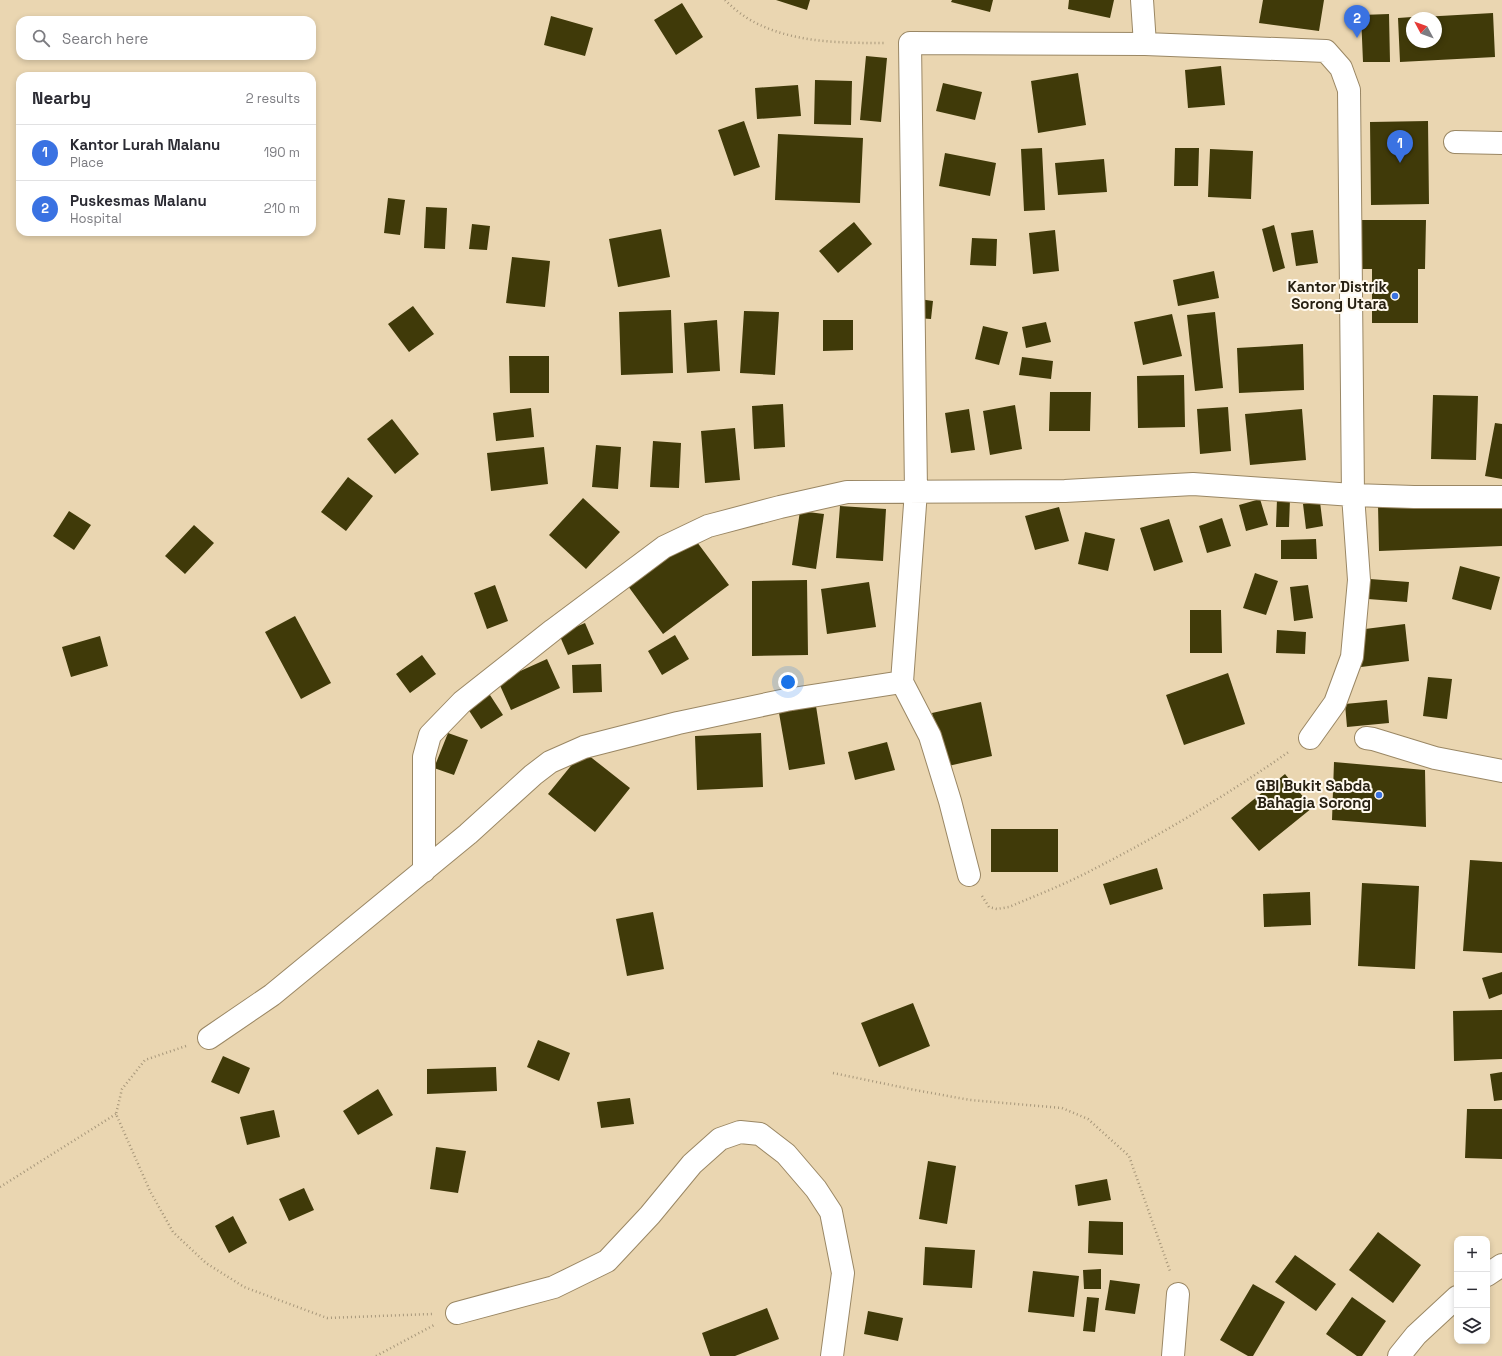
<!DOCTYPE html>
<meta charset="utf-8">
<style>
:root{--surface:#fff;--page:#f2f2f3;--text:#2b2b33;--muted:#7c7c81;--line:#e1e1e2;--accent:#3a72e2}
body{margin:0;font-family:"Space Grotesk",sans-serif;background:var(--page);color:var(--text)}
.controls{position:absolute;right:12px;bottom:12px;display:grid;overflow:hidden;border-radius:8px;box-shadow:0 2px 6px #0003}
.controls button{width:36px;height:36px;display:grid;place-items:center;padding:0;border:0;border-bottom:1px solid var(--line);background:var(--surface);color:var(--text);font:20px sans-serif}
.compass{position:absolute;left:1406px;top:12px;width:36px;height:36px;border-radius:50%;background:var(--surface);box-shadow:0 2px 6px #0003;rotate:311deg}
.you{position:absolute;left:788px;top:682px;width:14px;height:14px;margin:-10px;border:3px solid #fff;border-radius:50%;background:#1a73e8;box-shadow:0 0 0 6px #1a73e833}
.badge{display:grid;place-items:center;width:26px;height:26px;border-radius:50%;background:var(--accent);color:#fff;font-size:13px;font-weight:700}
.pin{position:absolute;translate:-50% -33px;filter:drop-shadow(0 1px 2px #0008)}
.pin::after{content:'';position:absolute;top:21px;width:14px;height:12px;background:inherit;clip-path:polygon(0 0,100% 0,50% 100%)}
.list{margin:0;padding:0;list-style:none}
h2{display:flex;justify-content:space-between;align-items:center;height:52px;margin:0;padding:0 16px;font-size:17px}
h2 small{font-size:13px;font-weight:400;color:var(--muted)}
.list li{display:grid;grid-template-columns:26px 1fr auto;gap:12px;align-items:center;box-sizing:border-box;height:56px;padding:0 16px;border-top:1px solid var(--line)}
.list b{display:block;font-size:15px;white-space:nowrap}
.list p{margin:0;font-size:13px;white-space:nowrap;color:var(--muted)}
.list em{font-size:13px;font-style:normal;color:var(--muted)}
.icon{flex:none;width:22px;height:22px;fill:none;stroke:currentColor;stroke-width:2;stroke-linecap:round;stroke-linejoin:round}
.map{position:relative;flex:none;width:1502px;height:1356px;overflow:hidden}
.search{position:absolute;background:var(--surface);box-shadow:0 2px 6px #0003;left:16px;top:16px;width:300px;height:44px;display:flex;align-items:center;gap:10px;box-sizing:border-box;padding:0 14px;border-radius:12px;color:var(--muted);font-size:15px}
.panel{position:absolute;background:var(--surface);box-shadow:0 2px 6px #0003;left:16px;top:72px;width:300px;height:164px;border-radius:12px}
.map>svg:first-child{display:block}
.building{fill:#403a09}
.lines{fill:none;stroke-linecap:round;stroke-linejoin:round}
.minor-casing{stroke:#9a8764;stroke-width:24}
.path{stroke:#a7977a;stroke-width:2.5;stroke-dasharray:1 3;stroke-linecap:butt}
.minor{stroke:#fff;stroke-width:22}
.poi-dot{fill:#3a72e2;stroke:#fff9ee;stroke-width:1.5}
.labels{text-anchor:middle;stroke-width:4;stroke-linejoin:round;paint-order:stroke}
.poi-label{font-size:15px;font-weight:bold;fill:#272012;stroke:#fff9ee;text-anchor:end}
</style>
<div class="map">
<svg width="1502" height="1356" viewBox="0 0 1502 1356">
<rect width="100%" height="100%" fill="#ead6b1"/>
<path class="building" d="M776 0H810L807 10Z
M952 0H993L990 12 951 2Z
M1069 0H1114L1110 18 1068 9Z
M1263 0H1324L1319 31 1259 23Z
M682 3 703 37 676 55 654 20Z
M1493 13 1495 57 1400 62 1398 18 1412 17V42H1436V18H1422V17Z
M1389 14 1390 62H1363L1361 15Z
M551 16 593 28 585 56 544 45Z
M866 56 887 58 881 122 860 120Z
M1221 66 1225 105 1188 108 1185 70Z
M1078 73 1086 125 1038 133 1031 81Z
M815 80 852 81 851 125 814 124Z
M943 83 982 92 975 120 936 111Z
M798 85 801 116 757 119 755 88Z
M744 121 760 167 734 176 718 130Z
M1428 121 1429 204 1371 205 1370 122Z
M778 134 863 138 860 203 775 200Z
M1042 148 1045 210 1024 211 1021 149Z
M1175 148H1199L1198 186H1174Z
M1210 149 1253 151 1251 199 1208 197Z
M945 153 996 163 990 196 939 186Z
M1104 159 1107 192 1058 195 1055 163Z
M388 198 405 200 400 235 384 233Z
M426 207 447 208 445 249 424 248Z
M1353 220H1426L1425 269H1418V323H1372V269H1353Z
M854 222 872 244 838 273 819 251Z
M472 224 490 226 487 250 469 249Z
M1274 225 1285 268 1273 272 1262 229Z
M661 229 670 277 618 287 609 239Z
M1055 230 1059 271 1033 274 1029 233Z
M1313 230 1318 263 1296 266 1291 233Z
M972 238 997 239 996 266 970 265Z
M512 257 550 261 545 307 506 303Z
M1214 271 1219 298 1178 306 1173 280Z
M919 299 933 301 931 319 917 318Z
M413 306 434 334 409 352 388 324Z
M671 310 673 373 621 375 619 312Z
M744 311 779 312 775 375 740 373Z
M1215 312 1223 388 1195 391 1187 315Z
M1172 314 1182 356 1143 365 1134 322Z
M717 320 720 371 687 373 684 323Z
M823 320H853V350L823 351Z
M1046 322 1051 342 1026 348 1022 327Z
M983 326 1008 332 999 365 975 359Z
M1303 344 1304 390 1239 393 1237 348Z
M509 356H549V393H510Z
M1022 357 1053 361 1051 379 1019 375Z
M1184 375 1185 427 1138 428 1137 376Z
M1050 392H1091L1090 431H1049Z
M1433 395 1478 396 1476 460 1431 459Z
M783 404 785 447 754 449 752 406Z
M1015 405 1022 449 990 455 983 411Z
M1228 407 1231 451 1200 454 1197 409Z
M531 408 534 437 496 441 493 413Z
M969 409 975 450 951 453 945 413Z
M1302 409 1306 460 1250 465 1245 414Z
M392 419 419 454 395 474 367 439Z
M1495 423 1502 424V479L1485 476Z
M735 428 740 480 705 483 701 431Z
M653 441 681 443 679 488 650 487Z
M596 445 621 447 618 489 592 487Z
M544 447 548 484 491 491 487 453Z
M348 477 373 496 346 531 321 512Z
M583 498 620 532 586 569 549 535Z
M1260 499 1268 525 1246 531 1239 505Z
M1277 499H1290L1289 527H1276Z
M1502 500V546L1379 551 1378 505Z
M1320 502 1323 526 1306 529 1303 504Z
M840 506 886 509 883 561 836 558Z
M1059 507 1069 541 1035 550 1025 516Z
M69 511 91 525 74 550 53 536Z
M800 511 824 514 816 569 792 565Z
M1222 518 1231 546 1207 553 1199 526Z
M1169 519 1183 562 1154 571 1140 528Z
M194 525 214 543 185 574 165 556Z
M1085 532 1115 539 1108 571 1078 564Z
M694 538 729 585 663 634 628 586Z
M1316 539 1317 559H1281V540Z
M1460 566 1500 577 1491 610 1452 599Z
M1255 573 1278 581 1266 615 1243 608Z
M1370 579 1409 582 1407 602 1368 599Z
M807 580 808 655 752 656V581Z
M869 582 876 627 827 634 821 589Z
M495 585 508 621 487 629 474 593Z
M1308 585 1313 618 1294 621 1290 587Z
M1190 610H1221L1222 653H1190Z
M295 616 331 683 301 699 265 632Z
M585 623 594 644 568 655 559 634Z
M1405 624 1409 661 1361 667 1357 630Z
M1277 630 1306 632 1305 654 1276 653Z
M675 635 689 659 662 675 648 651Z
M100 636 108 666 71 677 62 647Z
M422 655 436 674 410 693 396 674Z
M547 659 560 688 511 710 498 681Z
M601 664 602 692 573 693 572 665Z
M1228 673 1245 724 1184 745 1166 695Z
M1428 677 1452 679 1447 719 1423 716Z
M488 692 503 715 481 729 466 706Z
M1387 700 1389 723 1347 727 1345 704Z
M981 702 992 756 944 767 932 713Z
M816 706 825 764 789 770 779 713Z
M448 733 468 740 454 775 434 768Z
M761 733 763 787 697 790 695 736Z
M887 742 895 770 855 780 848 752Z
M583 751 630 788 595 832 548 794Z
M1334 762 1425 770 1426 827 1332 820Z
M1285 774 1312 808 1259 851 1231 818Z
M991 829H1058V872H991Z
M1470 860 1502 862V953L1463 951Z
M1157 868 1163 889 1110 905 1103 884Z
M1362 883 1419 886 1415 969 1358 966Z
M1310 892 1311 925 1264 927 1263 894Z
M653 912 664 969 627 976 616 919Z
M1502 972V994L1489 999 1482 978Z
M913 1003 930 1046 879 1067 861 1023Z
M1502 1010V1059L1454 1061 1453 1011Z
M538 1040 570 1053 559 1081 527 1067Z
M223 1056 250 1068 239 1094 211 1082Z
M496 1067 497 1091 427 1094V1069Z
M1502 1072V1100L1494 1101 1490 1074Z
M378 1089 393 1115 358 1135 343 1111Z
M630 1098 634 1124 601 1128 597 1102Z
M1467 1109H1502V1159L1465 1158Z
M274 1110 280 1137 247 1145 240 1117Z
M436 1147 466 1151 458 1193 430 1189Z
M928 1161 956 1166 947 1224 919 1219Z
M1107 1179 1111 1200 1078 1206 1075 1185Z
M304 1188 314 1210 289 1221 279 1199Z
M233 1216 247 1243 229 1253 215 1226Z
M1089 1221 1123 1222V1255L1088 1253Z
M1378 1232 1421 1265 1393 1303 1349 1270Z
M925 1247 975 1250 972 1288 923 1285Z
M1295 1255 1336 1284 1316 1311 1275 1282Z
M1101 1269V1289H1084L1083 1270Z
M1033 1271 1079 1276 1074 1317 1028 1312Z
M1110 1280 1140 1284 1135 1314 1105 1310Z
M1253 1284 1285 1302 1253 1356H1248L1220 1340Z
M1087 1297 1099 1298 1095 1332 1083 1331Z
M1352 1297 1386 1321 1362 1356H1357L1326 1334Z
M767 1308 779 1339 735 1356H710L702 1333Z
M868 1311 903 1318 898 1341 864 1334Z"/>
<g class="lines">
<g class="minor-casing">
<path id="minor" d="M1142 0 1145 44
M1455 142 1502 143
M902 682 930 736 950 801 969 875
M1366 738 1373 739 1435 758 1502 771
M424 871V757L430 735 462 702 553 630 664 547 708 526 780 507 847 492 1065 491 1193 484 1353 495 1414 497H1502
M209 1038 272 995 468 834 533 775 550 762 584 747 678 723 786 700 902 682 916 491 910 43 1145 44 1326 51 1341 68 1349 90 1353 495 1359 580 1352 657 1335 703 1310 738
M1487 1275 1502 1265
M457 1313 554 1287 607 1261 650 1215 692 1164 720 1139 740 1132 760 1134 786 1154 816 1189 831 1212 843 1273 832 1356
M1173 1356 1178 1294
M1399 1356 1416 1335 1457 1297"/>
</g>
<path class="path" d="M725 0C733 8 744 17 754 22 794 43 841 43 886 43
M982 896 989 907 997 909 1009 907C1037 895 1066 884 1092 870 1161 835 1227 795 1290 751
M186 1046 145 1060 122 1089 116 1114 150 1191 173 1232 206 1263 244 1287 327 1318 432 1314
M833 1073 915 1090 970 1100 1062 1108 1088 1119 1129 1156 1170 1271
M0 1187 116 1114
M376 1356 436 1324"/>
<use href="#minor" class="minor"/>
</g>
<g class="poi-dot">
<circle cx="1395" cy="296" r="4"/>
<circle cx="1379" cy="795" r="4"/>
</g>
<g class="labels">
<g class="poi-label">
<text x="1387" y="292">Kantor Distrik<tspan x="1387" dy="17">Sorong Utara</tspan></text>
<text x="1371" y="791">GBI Bukit Sabda<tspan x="1371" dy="17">Bahagia Sorong</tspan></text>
</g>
</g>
</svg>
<div class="controls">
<button>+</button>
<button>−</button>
<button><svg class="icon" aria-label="layers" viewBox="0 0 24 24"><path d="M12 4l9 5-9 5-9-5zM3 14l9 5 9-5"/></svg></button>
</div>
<svg class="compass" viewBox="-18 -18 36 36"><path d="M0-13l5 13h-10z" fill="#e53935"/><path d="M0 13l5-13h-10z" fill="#7c7c81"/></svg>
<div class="you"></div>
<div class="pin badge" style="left:1400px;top:163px">1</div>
<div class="pin badge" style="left:1357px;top:38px">2</div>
<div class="search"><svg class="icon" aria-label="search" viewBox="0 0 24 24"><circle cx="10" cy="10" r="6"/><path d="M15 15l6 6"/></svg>Search here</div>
<section class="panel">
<h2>Nearby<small>2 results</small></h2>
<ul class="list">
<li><span class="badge">1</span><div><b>Kantor Lurah Malanu</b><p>Place</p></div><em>190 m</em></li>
<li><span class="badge">2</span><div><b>Puskesmas Malanu</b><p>Hospital</p></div><em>210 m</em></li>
</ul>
</section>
</div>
